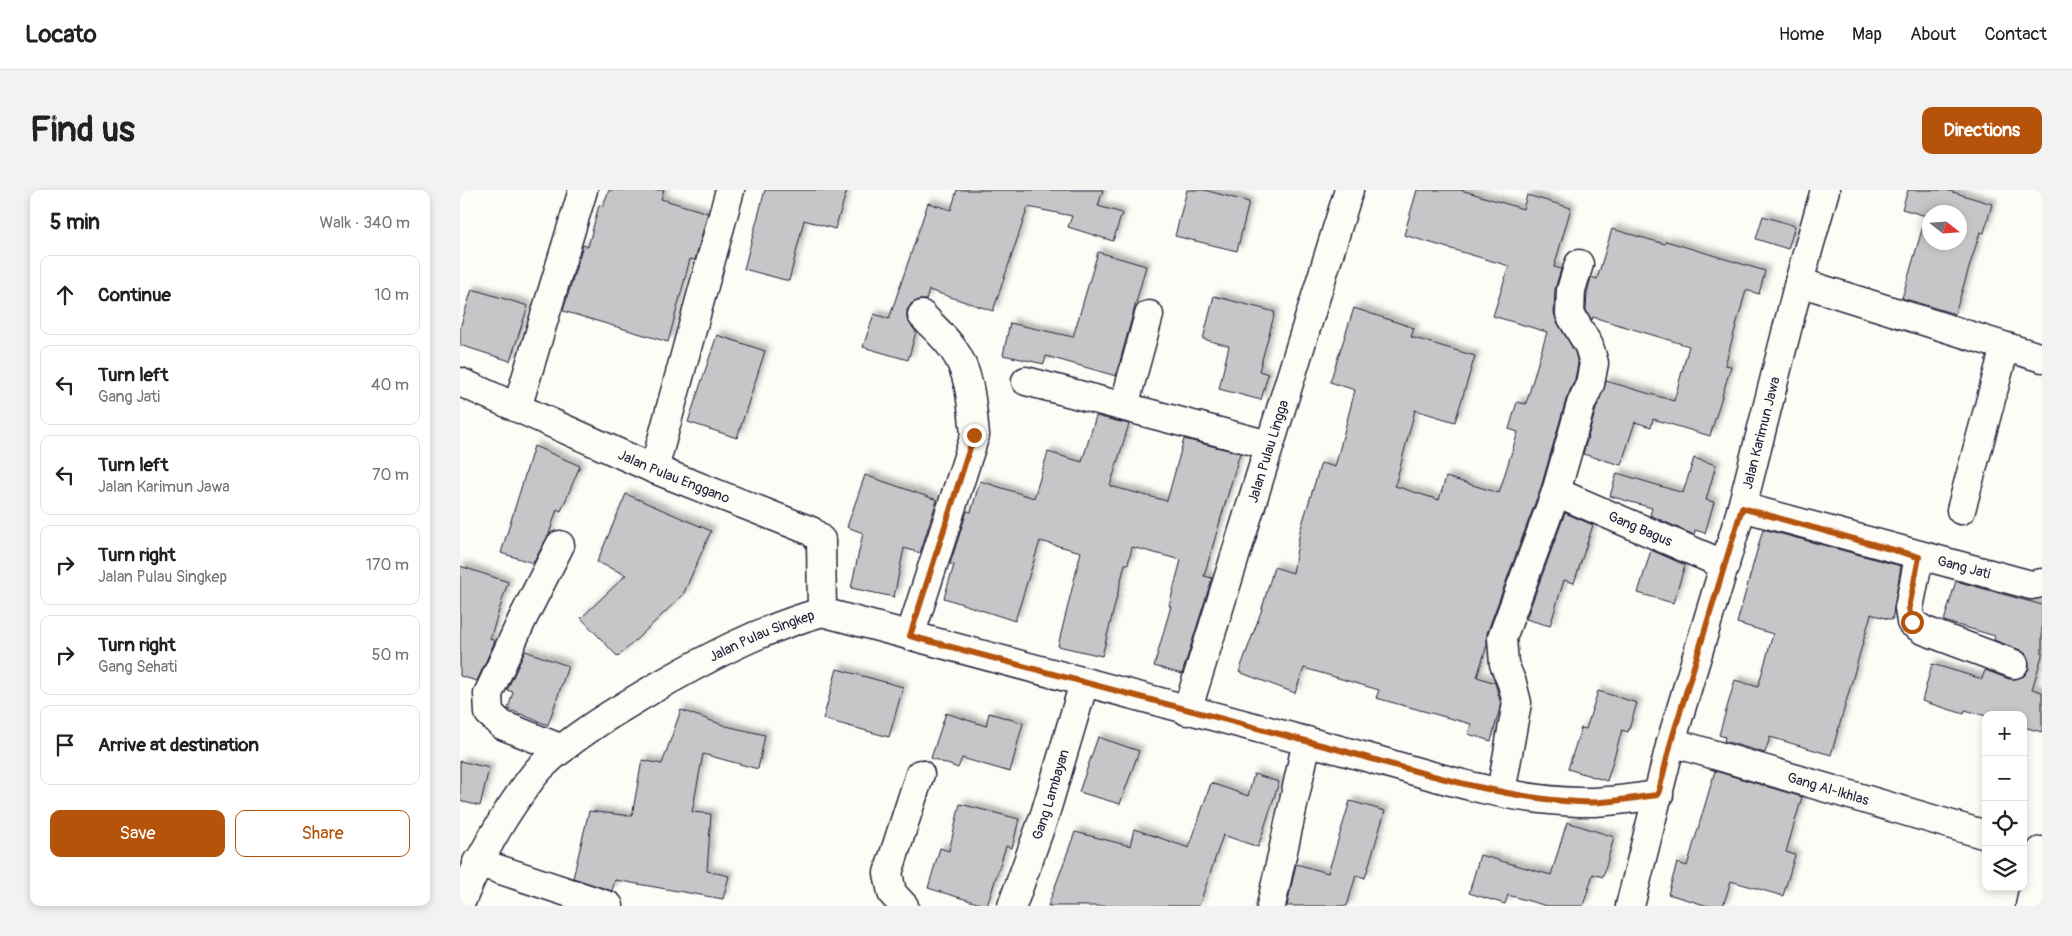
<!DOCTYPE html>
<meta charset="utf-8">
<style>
:root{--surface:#fff;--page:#f2f2f2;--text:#202124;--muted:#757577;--line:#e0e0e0;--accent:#b45309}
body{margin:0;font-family:Pangolin,sans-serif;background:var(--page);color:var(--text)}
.controls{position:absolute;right:15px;bottom:15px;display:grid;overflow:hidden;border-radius:10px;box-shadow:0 2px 8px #0003}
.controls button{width:45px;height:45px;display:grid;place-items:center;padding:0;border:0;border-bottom:1px solid var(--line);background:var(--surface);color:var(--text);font:25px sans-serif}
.compass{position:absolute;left:1462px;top:15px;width:45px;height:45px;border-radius:50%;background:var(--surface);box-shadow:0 2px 8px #0003;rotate:107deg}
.stop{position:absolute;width:15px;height:15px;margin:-11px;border:4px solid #b45309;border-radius:50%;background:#fff}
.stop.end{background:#b45309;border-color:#fff;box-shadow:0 1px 5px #0008}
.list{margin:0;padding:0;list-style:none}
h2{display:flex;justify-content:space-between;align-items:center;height:65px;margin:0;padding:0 20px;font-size:21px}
h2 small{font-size:16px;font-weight:400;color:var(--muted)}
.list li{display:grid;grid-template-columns:32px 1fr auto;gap:15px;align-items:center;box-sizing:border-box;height:80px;margin:0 10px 10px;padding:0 10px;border:1px solid var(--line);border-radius:10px}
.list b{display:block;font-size:19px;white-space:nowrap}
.list p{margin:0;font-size:16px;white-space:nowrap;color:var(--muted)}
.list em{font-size:16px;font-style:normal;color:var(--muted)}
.actions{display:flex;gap:10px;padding:15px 20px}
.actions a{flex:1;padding:11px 0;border:1px solid var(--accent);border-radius:10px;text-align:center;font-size:18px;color:var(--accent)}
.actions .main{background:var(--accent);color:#fff}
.icon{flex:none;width:28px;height:28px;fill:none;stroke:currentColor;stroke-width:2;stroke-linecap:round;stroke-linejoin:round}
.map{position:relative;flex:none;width:1582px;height:716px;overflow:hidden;border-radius:10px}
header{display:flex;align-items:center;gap:30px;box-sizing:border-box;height:70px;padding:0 25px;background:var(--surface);border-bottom:1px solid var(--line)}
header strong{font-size:24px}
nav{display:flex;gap:28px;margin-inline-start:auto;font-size:18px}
.intro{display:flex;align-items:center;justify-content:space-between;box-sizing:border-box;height:120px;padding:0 30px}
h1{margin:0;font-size:35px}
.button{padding:12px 22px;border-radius:10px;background:var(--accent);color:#fff;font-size:18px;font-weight:700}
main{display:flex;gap:30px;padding:0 30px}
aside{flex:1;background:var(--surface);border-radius:10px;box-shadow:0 2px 8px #0003}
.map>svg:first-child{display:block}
.building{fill:#c6c6c8;stroke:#22223b;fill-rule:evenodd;filter:url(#shadow)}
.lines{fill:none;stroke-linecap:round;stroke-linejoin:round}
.minor-casing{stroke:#22223b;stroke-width:31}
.minor{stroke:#fdfcf7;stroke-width:28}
.route{stroke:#b45309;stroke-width:6}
.labels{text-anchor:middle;stroke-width:4;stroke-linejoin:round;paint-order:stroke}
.street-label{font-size:14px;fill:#22223b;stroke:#fdfcf7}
</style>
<header>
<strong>Locato</strong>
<nav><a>Home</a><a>Map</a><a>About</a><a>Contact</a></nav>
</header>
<div class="intro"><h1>Find us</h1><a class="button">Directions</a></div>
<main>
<aside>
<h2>5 min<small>Walk · 340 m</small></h2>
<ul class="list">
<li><svg class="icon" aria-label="ahead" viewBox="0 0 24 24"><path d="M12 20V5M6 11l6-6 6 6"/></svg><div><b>Continue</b></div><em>10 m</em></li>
<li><svg class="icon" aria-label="left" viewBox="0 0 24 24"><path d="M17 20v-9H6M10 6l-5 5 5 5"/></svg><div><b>Turn left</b><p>Gang Jati</p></div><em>40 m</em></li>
<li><svg class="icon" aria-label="left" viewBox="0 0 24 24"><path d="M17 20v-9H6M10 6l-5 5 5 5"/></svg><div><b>Turn left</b><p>Jalan Karimun Jawa</p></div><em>70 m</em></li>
<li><svg class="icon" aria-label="right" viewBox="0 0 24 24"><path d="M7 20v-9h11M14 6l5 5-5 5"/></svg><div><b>Turn right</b><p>Jalan Pulau Singkep</p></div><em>170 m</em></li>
<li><svg class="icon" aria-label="right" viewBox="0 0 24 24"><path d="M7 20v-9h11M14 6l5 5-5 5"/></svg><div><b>Turn right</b><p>Gang Sehati</p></div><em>50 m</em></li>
<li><svg class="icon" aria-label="arrive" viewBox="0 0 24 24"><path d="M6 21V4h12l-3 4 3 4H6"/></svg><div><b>Arrive at destination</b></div></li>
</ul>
<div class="actions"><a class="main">Save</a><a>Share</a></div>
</aside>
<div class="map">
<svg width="1582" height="716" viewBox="0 0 1582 716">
<defs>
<filter id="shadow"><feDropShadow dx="4.5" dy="-4.5" stdDeviation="2.5" flood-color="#0004"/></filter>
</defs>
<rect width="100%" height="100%" fill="#fdfcf7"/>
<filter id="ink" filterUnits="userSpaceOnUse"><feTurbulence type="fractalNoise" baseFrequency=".02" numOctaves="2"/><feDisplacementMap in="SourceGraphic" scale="10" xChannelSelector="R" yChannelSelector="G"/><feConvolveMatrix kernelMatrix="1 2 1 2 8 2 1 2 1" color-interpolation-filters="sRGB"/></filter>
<g filter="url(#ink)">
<path class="building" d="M149 0H204L201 9 248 23 235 70 230 69 208 152 103 121 123 55 128 57 139 15 143 16Z
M305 0H387L375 39 344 30 329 91 284 79Z
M497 0H643L638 16 662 23 653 51 608 37 612 26 568 17 533 121 469 100 466 110H459L452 113 447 120V129L456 142 448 170 403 157 414 124 429 129 468 13 491 20Z
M727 0H744L789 12 777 61 715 46Z
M957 0H1001L1063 19 1067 5 1111 18 1094 77 1101 79 1095 99 1094 123 1097 132 1115 162 1118 174 1115 189 1106 210 1081 297 1027 443V455L1017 487 1035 493 1041 514 1031 551 1008 544 1011 534 916 508 919 500 844 478 835 503 779 482 801 422 814 377 833 383 840 341 861 273 875 277 895 200 870 192 894 118 954 138 951 147 1015 166 995 232 955 220 935 296 979 310 986 287 1039 303 1058 242 1049 239 1057 212 1066 214 1087 142 1033 126 1049 76 944 45Z
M1448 0H1486L1532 14 1524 43 1520 42 1495 124 1442 108 1466 26 1442 19ZM1470 22H1500V52H1470Z
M1303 26 1335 36 1328 59 1296 49Z
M1152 39 1205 54 1206 51 1305 81 1299 104 1286 100 1265 175 1271 176 1250 246 1193 229 1191 237 1175 232 1161 275 1123 264 1136 219 1146 191 1214 211 1229 156 1133 127 1132 130 1126 120 1127 103 1131 87 1137 89Z
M638 62 686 76 656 186 586 166 584 174 543 165 550 133 613 147Z
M12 99 68 116 50 171 0 155V138Z
M754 106 815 122 799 181 808 184 801 210 759 199 769 156 743 149Z
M257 145 305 161 277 248 228 232Z
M636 226 669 234 650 296 707 311 724 249 780 263 744 386 752 388 722 484 694 476 711 416H709L721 370 672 357 668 374H665L642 466 598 456 621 362 580 351 555 431 484 408 494 375 490 374 507 321 511 322 520 291 574 308 588 262 622 272Z
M74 256 120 276 101 321 97 319 89 344 73 373 41 363Z
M1234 268 1256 275 1246 310 1254 312 1245 343 1235 340 1234 345 1190 325 1192 318 1150 306 1157 283 1223 303Z
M405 285 477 310 460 363 444 358 434 407 391 398 403 343 387 337Z
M166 304 251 341 223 405 158 467 121 428 166 385 137 372Z
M1105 323 1133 335 1114 393 1104 390 1090 436 1066 429Z
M1303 339 1441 376 1432 430 1411 424 1371 565 1310 547 1305 563 1264 551 1265 547 1259 545 1275 490 1298 497 1313 444 1277 433Z
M1191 360 1225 375 1213 413 1178 403Z
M0 376 48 392 30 449 35 451 17 491 0 486Z
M1496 391 1582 415V466L1572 499 1582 502V542L1563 537V525L1526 526 1505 520 1504 524 1462 511 1472 474 1522 489 1525 480 1549 489H1556L1564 486 1569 479V472L1566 464 1560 460 1534 450 1535 446 1484 431Z
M65 461 108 476 88 535 48 519 53 502 47 500Z
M377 479 443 497 429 547 363 529Z
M1138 501 1177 513 1168 542 1162 540 1147 591 1108 579 1121 538 1126 539Z
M221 520 266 536 305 545 298 579 243 564 232 622 251 624 247 681 269 686 263 709 155 690 152 701 113 688 129 621 172 626 182 570 202 574Z
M486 523 526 536 529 523 563 533 550 582 502 568 498 578 471 568Z
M638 547 679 561 660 614 619 602Z
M0 571 29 578 20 616 0 611Z
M1255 581 1342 607 1326 662 1335 665 1323 706 1271 691 1263 716H1248L1208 704 1217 673 1227 676Z
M794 584 819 592 798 657 763 645 739 716H588L615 642 670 656 674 639 729 658 751 593 788 606Z
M890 611 925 621 905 688 896 685 887 716H827L836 674 868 683Z
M500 614 559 629 552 658 546 656 527 716 468 698 480 658 489 661Z
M1107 632 1154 647 1143 687 1133 684 1123 716H1087L1048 705 1045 714 1009 703 1020 665 1091 685Z"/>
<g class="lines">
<g class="minor-casing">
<g id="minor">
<path d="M1339 92 1582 168"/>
<path d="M566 191 809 255"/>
<path id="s1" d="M0 192 194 279 351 341 361 350 362 422"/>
<path d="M664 216 689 125"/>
<path d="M57 218 123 0"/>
<path d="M194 279 270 0"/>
<path id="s2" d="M1096 302 1265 375"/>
<path id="s3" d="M1282 317 1571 395 1582 393"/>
<path d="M1501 320 1545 157"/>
<path d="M100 355 62 430 28 504 29 523 42 535 102 559"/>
<path d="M1459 367 1449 418 1451 432 1463 440 1554 474"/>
<path d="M450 446 515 245C512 217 511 183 493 159 485 147 472 136 462 125"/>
<path id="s4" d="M727 521 889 0"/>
<path id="s5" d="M1211 552 1526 645"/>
<path d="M1041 602 1057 513 1052 493 1044 474 1042 448 1096 302 1121 214 1130 194 1134 173 1129 156 1110 124 1111 100 1119 74"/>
<path d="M17 672 149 716"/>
<path id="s6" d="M0 714C17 673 36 637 62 601 68 593 74 584 81 577 113 546 154 522 193 499 249 467 299 440 362 422L906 567C976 587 1046 610 1119 612 1145 613 1172 608 1199 605"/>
<path d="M444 716 432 703 428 683 460 584"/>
<path id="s7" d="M552 716 585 624 624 493"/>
<path d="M811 716 847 551"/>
<path id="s8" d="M1170 716 1211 552 1282 317 1339 92 1365 0"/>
<path d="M1570 716 1581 661"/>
</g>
</g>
<use href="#minor" class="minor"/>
</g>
</g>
<g class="lines" filter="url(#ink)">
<path class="route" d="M514 245 450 446C587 483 724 520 861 555 946 577 1030 607 1118 612 1145 614 1172 608 1198 605L1211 552 1282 318 1459 367 1449 418 1452 432"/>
</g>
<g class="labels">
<g class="street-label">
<text dy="5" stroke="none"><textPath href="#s8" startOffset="491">Jalan Karimun Jawa</textPath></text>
<text dy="5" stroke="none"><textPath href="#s4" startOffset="272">Jalan Pulau Lingga</textPath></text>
<text dy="5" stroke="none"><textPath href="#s1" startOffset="234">Jalan Pulau Enggano</textPath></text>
<text dy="5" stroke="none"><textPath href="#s2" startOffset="92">Gang Bagus</textPath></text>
<text dy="5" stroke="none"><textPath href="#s3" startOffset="230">Gang Jati</textPath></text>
<text dy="5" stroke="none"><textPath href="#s6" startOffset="418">Jalan Pulau Singkep</textPath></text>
<text dy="5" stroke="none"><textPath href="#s5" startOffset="164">Gang Al-Ikhlas</textPath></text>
<text dy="5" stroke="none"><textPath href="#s7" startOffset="118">Gang Lambayan</textPath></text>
</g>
</g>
</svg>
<div class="controls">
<button>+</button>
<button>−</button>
<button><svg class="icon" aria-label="locate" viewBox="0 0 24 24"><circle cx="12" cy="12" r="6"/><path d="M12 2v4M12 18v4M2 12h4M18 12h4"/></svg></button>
<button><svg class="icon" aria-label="layers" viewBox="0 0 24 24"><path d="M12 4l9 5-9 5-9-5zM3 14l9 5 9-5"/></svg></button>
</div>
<svg class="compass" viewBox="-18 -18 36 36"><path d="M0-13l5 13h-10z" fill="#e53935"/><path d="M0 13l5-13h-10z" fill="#757577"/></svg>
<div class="stop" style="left:1452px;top:432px"></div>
<div class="stop end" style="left:514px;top:245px"></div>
</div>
</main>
